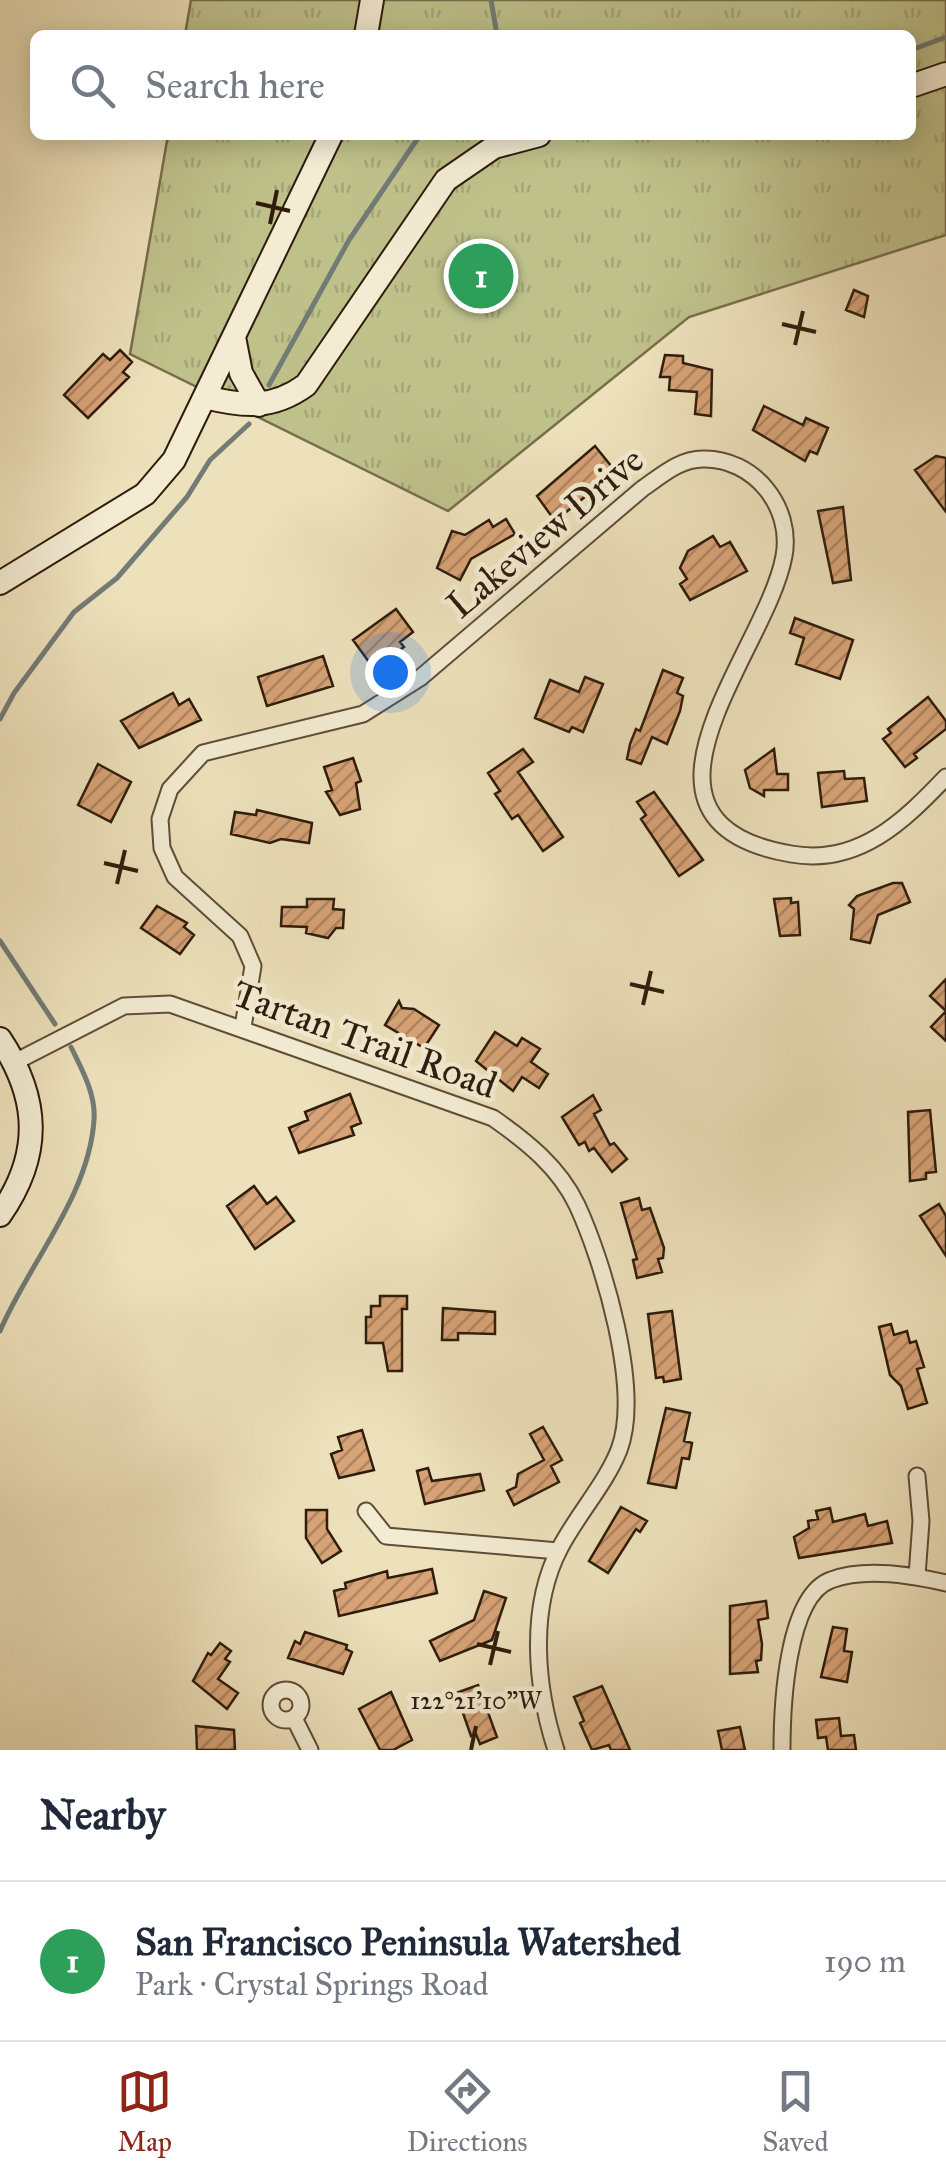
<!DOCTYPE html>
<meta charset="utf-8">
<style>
:root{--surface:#fff;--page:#f2f2f3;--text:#1f2937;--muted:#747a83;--line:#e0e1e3;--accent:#8f2418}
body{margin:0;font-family:"IM FELL Great Primer",serif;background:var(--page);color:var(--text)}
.you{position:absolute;left:390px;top:672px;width:35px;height:35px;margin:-25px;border:8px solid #fff;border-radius:50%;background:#1a73e8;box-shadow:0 0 0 15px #1a73e833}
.badge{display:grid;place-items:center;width:65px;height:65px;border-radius:50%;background:var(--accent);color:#fff;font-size:32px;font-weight:700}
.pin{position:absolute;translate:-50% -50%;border:5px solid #fff;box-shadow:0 2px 10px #0006}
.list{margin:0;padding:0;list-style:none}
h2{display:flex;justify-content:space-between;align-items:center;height:130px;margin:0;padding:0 40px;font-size:42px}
h2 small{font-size:32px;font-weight:400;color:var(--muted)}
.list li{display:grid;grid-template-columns:65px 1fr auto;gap:30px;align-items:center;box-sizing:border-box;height:160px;padding:0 40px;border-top:2px solid var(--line)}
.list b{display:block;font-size:38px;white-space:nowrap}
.list p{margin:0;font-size:32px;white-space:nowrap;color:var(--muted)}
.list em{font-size:32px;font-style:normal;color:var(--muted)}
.icon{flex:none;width:55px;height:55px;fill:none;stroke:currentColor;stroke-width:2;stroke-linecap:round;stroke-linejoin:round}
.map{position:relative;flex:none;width:946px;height:1750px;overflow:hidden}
.search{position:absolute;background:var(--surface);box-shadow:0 5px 25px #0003;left:30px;right:30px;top:30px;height:110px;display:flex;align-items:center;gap:25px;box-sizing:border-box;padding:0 35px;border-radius:15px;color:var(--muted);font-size:38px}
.sheet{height:290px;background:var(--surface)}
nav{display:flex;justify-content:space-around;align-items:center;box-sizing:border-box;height:140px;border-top:2px solid var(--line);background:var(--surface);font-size:28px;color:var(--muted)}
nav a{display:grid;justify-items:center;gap:5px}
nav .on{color:var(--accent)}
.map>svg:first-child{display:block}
.park{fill:url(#park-tufts);stroke:#776e4c;stroke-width:2.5}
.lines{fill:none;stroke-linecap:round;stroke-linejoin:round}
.stream{stroke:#727b76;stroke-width:5}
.building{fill:url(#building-hatch);stroke:#2f1c0c;stroke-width:2.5}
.street-casing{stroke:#5e4d38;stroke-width:19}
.secondary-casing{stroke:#2f1c0c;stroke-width:26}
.street{stroke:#f3ecd3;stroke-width:15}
.secondary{stroke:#f3ecd3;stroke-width:22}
.ticks{fill:none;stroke:#2f1c0c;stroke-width:4}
.labels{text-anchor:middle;stroke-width:9;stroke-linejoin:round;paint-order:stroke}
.street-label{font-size:38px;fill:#2f1c0c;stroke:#f3ecd3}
.ticks-label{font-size:25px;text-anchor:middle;fill:#2f1c0c;stroke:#f3ecd3;stroke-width:9;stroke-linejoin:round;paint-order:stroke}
</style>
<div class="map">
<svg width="946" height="1750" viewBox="0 0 946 1750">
<defs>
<pattern id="park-tufts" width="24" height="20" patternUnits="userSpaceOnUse" patternTransform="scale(2.5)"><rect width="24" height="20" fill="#bfc18b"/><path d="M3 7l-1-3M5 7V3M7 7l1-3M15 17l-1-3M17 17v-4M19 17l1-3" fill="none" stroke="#a4a577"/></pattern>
<pattern id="building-hatch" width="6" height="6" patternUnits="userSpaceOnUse" patternTransform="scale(2.5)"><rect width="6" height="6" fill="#d7a377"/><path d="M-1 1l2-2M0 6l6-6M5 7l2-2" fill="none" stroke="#af8460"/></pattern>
</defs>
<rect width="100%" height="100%" fill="#ede1bb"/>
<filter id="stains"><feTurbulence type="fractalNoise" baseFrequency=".002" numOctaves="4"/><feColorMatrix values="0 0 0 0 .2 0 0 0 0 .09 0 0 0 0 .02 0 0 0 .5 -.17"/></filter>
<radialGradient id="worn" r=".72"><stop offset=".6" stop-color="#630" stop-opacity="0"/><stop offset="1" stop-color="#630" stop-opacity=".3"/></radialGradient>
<path class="park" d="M191 0H946V235L689 317 448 511 130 354 168 135H911V35H185Z"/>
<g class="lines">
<path class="stream" d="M491 0 497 35
M911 50 946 37
M269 385 349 240 420 135
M0 719 14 693 74 612 117 578 187 497 210 460 249 424
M0 941 55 1024
M0 1331C29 1263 89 1196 94 1120 96 1094 82 1070 71 1047"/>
</g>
<path class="building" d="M854 290 868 296 864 317 846 310Z
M120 350 132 362 123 372 129 377 88 418 64 395 103 354 110 360Z
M665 355 683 356V363L712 370 711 416 695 414 697 392 669 390 670 377H660Z
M764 406 803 425 806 418 828 428 817 454 810 451 805 461 753 430Z
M595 446 616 472 555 521 537 496Z
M936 456 946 458V512L915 470Z
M843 507 851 580 833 583 818 511Z
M506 519 515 534 471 559 460 580 437 568 452 531 465 535 489 520 493 527Z
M713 536 720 547 730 542 747 571 690 600 680 584 687 579 680 568 688 551Z
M396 609 413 632 400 642 404 647 387 659 382 652 369 662 353 640Z
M795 618 853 640 840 679 796 664 804 638 790 633Z
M323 656 333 686 267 706 258 677Z
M663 670 683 678 677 693 683 696 680 711 667 744 652 737 641 764 627 759 630 744 636 729 640 731Z
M585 677 603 684 583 732 572 727 569 732 535 718 550 680 579 692Z
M173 693 179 705 189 699 201 720 139 748 121 721Z
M928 697 946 721V729L914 754 917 758 905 767 883 739 891 733 888 729Z
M523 749 533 762 518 772 563 837 543 851 518 815 512 819 495 794 500 791 488 773Z
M774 749 777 774H788V790H764V796L750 788 745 770Z
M353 758 361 781 356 783 360 809 340 815 326 792 332 790 324 767Z
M98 764 131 782 111 822 78 805Z
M844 771 845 779 864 778 867 801 822 807 818 773Z
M654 792 703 860 679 876 641 819 646 815 637 802Z
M257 810 312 823 309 843 281 839 270 843 231 834 235 812 256 815Z
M893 883H902L910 902 878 915 870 943 851 939 854 909 849 905 857 896Z
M791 898V903L798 902 800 935 780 936 774 899Z
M307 899H334L333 909 344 910 343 928H336L328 938 306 933 307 927 281 926 282 907H307Z
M157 906 187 923 184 927 194 935 180 954 141 928Z
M946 979V1041L931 1027 946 1011 930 996Z
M399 1001 402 1008 414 1009 439 1025 424 1048 385 1025Z
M495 1032 517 1046 522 1038 540 1049 531 1062 548 1074 539 1088 522 1077 513 1091 476 1061Z
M350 1094 361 1123 351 1127 354 1135 299 1153 289 1128 308 1120 305 1112Z
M593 1095 601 1110 594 1114 610 1145 614 1143 627 1159 612 1172 594 1148 589 1151 585 1142 579 1145 562 1117Z
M930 1110 936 1172 926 1173V1179L910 1181 908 1112Z
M254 1186 267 1204 276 1197 294 1221 255 1249 227 1206Z
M639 1198 642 1210 650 1208 664 1248 663 1258 658 1259 662 1272 637 1278 633 1260 637 1259 621 1203Z
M939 1204 946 1216V1256L920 1216Z
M380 1296H407V1309H402V1371H388L383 1343H366V1317H371V1306H380Z
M443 1308 495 1312V1334L458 1333V1340H442Z
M672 1311 681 1379 664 1382 663 1377 656 1378 648 1314Z
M891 1324 894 1335 907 1331 910 1343 916 1341 924 1367 917 1369 927 1403 908 1409 901 1386 890 1375 879 1327Z
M666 1408 690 1413 684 1441 692 1443 689 1459 682 1458 676 1488 648 1483Z
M543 1427 562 1460 551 1466 559 1482 514 1505 507 1491 516 1487 518 1474 544 1460 530 1434Z
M362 1430 374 1470 339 1478 331 1454 342 1450 338 1437Z
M428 1468 432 1481 480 1474 484 1490 425 1504 417 1471Z
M621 1507 647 1521 640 1532 636 1529 608 1573 589 1561Z
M830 1508 833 1522 865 1514 868 1526 887 1521 892 1543 799 1558 794 1537 809 1528 808 1521 818 1519 816 1511Z
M306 1510H327V1529L341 1551 322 1563 306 1538Z
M432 1569 437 1593 339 1616 334 1591 346 1588 345 1583 387 1571 388 1578Z
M484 1591 506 1598 492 1640 440 1661 430 1641 474 1620Z
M766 1601 768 1618 758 1620 762 1644 761 1660 756 1661 758 1672 730 1674V1606Z
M833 1627 847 1629 844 1651 852 1652 847 1682 821 1677Z
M305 1632 347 1645 346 1649 352 1652 343 1674 288 1658 295 1641 300 1644Z
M220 1643 231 1651 225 1659 230 1662 218 1679 238 1693 227 1709 193 1681 208 1653 211 1655Z
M478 1685 497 1737 480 1744 476 1734 471 1736 456 1693Z
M602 1686 630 1750H611L609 1745 592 1750 580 1723 584 1721 574 1697Z
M391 1692 412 1740 393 1750H380L359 1709Z
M839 1718 841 1736 854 1735 856 1750H828L826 1737 818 1738 816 1720Z
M196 1726 234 1730 235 1750H197Z
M740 1727 745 1750H722L718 1731Z"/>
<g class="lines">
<g class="street-casing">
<path id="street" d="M243 1027 253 966 240 936 175 877 162 848 160 819 170 789 203 753 363 714 420 678 642 489C661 476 679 459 703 459 754 458 793 507 784 556 767 651 604 822 791 854 858 866 903 822 946 777
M15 1062 124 1006 170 1004 493 1118C526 1141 559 1167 577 1205 603 1261 642 1390 619 1450 605 1485 577 1515 560 1548 528 1609 536 1688 556 1750
M366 1511 386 1536 558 1551
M917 1576 921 1521 917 1476
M271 1705a15 15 0 1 1 30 0a15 15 0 1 1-30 0Z
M294 1718 310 1750
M782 1750C782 1709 786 1596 831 1580 865 1567 912 1575 946 1583"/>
</g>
<g class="secondary-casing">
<path id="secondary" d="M366 35 372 0
M911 86 946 74
M234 337 241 373 259 405
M205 397C244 407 273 409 306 385L446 180 494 147 539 135
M0 583 145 494 174 460 331 135
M0 1039C40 1099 42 1155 0 1215"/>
</g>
<use href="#street" class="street"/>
<use href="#secondary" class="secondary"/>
</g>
<path class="ticks" d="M256 203 290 211M270 224 277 190M782 324 816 332M795 345 803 311M104 863 138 871M117 884 125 850M630 984 664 992M643 1005 651 971M477 1644 511 1652M490 1665 498 1631M471 1750 476 1726"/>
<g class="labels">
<g class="street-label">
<text transform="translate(545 532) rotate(-40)" y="13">Lakeview Drive</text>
<text transform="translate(365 1039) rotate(20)" y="13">Tartan Trail Road</text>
</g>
</g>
<g class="ticks-label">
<text x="476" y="1709">122°21'10"W</text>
</g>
<rect width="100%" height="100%" filter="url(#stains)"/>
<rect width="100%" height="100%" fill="url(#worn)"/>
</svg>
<div class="you"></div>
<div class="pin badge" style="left:481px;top:276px;background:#2e9e5b">1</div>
<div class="search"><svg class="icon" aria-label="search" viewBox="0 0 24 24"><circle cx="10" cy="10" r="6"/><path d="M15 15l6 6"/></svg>Search here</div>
</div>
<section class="sheet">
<h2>Nearby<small></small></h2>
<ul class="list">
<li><span class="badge" style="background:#2e9e5b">1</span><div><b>San Francisco Peninsula Watershed</b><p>Park · Crystal Springs Road</p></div><em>190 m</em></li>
</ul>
</section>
<nav>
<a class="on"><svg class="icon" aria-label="map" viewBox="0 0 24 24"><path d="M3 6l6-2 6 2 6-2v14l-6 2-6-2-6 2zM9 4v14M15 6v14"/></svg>Map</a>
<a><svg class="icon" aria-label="directions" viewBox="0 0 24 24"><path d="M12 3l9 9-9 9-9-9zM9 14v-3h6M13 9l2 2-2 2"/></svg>Directions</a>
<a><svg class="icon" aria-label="saved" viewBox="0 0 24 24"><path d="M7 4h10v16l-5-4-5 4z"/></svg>Saved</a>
</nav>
